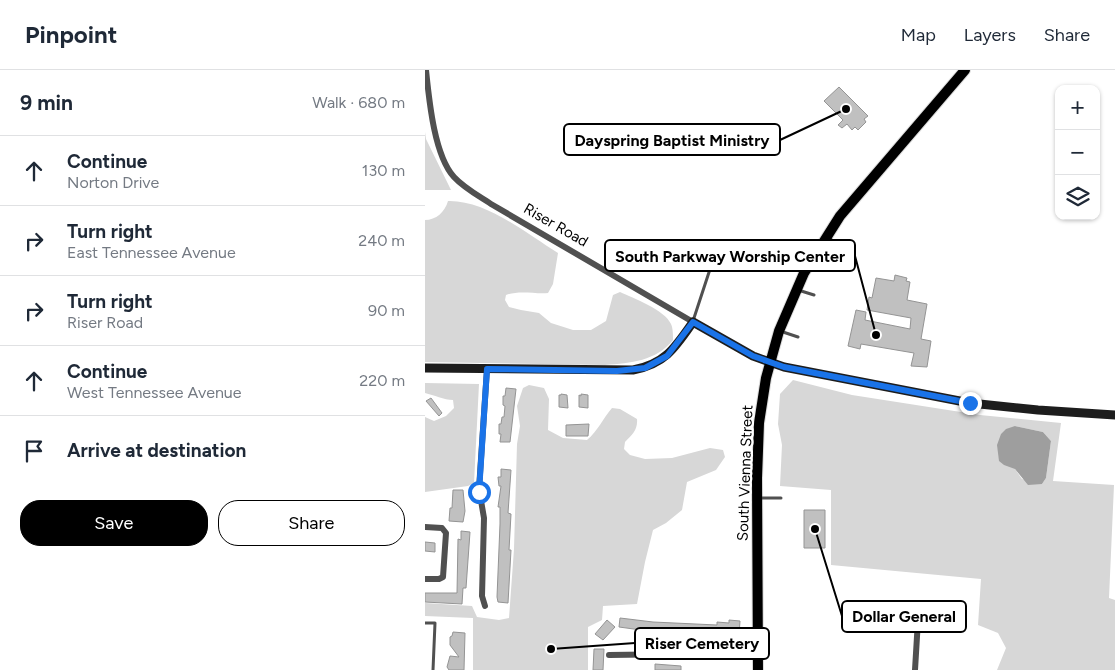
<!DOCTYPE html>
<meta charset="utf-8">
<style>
:root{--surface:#fff;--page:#f2f2f3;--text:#1f2937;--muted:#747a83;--line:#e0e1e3;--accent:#000}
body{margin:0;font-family:Figtree,sans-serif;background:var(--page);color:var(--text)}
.controls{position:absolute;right:15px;top:15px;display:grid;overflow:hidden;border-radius:10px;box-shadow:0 1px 4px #0004}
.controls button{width:45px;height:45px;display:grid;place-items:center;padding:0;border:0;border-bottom:1px solid var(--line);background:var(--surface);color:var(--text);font:25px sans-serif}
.stop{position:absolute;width:15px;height:15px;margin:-11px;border:4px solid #1a73e8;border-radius:50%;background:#fff}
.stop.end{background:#1a73e8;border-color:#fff;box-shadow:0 1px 5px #0008}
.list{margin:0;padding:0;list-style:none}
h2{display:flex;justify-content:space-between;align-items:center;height:65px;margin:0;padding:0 20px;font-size:21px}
h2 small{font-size:16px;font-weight:400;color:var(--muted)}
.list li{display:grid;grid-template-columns:32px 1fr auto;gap:15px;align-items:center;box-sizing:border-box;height:70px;padding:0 20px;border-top:1px solid var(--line)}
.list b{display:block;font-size:19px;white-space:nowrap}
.list p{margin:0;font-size:16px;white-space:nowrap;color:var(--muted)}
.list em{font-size:16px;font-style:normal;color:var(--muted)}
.actions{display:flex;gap:10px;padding:15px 20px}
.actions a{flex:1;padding:11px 0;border:1px solid var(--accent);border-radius:20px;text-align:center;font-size:18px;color:var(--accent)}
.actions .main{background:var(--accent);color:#fff}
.icon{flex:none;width:28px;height:28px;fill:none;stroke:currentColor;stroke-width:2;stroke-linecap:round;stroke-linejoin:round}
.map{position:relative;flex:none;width:690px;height:600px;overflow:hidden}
header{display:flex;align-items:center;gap:30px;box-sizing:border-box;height:70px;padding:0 25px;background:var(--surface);border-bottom:1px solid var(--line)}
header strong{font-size:24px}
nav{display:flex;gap:28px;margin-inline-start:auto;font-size:18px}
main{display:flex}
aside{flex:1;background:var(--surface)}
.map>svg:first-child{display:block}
.green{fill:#d7d7d7;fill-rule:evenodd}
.water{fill:#9e9e9e}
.building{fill:#c0c0c0;stroke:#949494}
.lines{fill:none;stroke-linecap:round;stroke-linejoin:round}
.trunk-casing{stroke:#dbdbdb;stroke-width:12}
.service{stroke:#505050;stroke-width:3}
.minor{stroke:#505050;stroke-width:6}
.secondary{stroke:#1d1d1d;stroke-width:9}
.trunk{stroke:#000;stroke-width:10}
.route{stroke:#1a73e8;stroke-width:6}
.labels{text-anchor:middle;stroke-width:4.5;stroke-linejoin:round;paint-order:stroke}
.street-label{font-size:15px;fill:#000;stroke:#fff}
.leader{fill:none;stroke:#000;stroke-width:2}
.callout-dot{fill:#000;stroke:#fff;stroke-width:2}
.callout{fill:#fff;stroke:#000;stroke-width:2}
.callout-label{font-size:16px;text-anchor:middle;font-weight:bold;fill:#000}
</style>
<header>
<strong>Pinpoint</strong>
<nav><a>Map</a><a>Layers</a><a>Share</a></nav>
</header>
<main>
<aside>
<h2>9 min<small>Walk · 680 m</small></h2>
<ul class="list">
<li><svg class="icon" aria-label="ahead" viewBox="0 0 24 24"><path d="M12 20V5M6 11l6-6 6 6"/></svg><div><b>Continue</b><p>Norton Drive</p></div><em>130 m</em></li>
<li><svg class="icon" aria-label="right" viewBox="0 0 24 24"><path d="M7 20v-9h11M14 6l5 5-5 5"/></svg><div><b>Turn right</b><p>East Tennessee Avenue</p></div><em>240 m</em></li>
<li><svg class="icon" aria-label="right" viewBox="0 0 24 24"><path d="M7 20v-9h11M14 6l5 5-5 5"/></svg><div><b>Turn right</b><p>Riser Road</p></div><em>90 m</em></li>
<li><svg class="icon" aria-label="ahead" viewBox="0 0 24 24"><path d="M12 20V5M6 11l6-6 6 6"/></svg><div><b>Continue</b><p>West Tennessee Avenue</p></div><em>220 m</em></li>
<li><svg class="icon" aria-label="arrive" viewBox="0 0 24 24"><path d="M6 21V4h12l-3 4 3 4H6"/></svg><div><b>Arrive at destination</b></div></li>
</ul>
<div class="actions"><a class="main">Save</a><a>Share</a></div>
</aside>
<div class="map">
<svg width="690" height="600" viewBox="0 0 690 600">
<rect width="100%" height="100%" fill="#fff"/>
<path class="green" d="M0 62 1 69 26 120H0Z
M23 131C61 130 101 163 133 183L128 214 123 223C109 224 94 220 81 225L80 230 84 237 96 240 114 243 126 253 148 260H166L181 251 188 225 195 222C208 228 240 240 246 254 248 258 248 265 248 270 231 291 206 293 180 295L0 292V150C11 150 20 142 23 131Z
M368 310 427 325 555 345 636 353 628 411 689 415 684 528 690 530V600H572L581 578 573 563 553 555 556 509 406 495V420L355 416 357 375 353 354 355 324ZM590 356 618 362 626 371 621 408 617 414 597 409 590 399Z
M0 313 54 314 49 413 43 416 0 422V347L9 351 21 346 29 338 28 330C19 330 9 325 0 323Z
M104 315 119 318 124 329 123 360 138 368 162 370C173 361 178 348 187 338L195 339 212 349C213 360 207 365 200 372L199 379 205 385 220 389 247 388 285 378 298 380 300 387 291 400 262 412 257 440 241 453 228 460 220 492 212 534 178 536 177 550 163 557V600H48V548L0 546V533L47 536 52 547 74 550 84 548 89 479 92 374 95 356 92 336 98 318Z"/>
<path class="water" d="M590 356 618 362 626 371 621 408 617 414 603 415 590 399 579 395 574 391 572 375 576 364 581 359Z"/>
<path class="building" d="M414 17 443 46 439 49 441 52 433 60 430 57 427 60 422 54 417 58 413 55 418 50 399 31Z
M470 205 482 208 481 211 485 212 482 230 502 234 496 269 506 271 502 297 486 296 489 283 436 274 435 279 423 276 431 240 441 242 440 250 485 259 486 248 442 240 444 227 447 228 451 208 469 211Z
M81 318 91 319 85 372H75L76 364H74V354H76L77 347H79L80 336 78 335V326H80Z
M136 324 142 325 143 338 134 337V325H136Z
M156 324 163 325V338L154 337V325L156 326Z
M6 328 17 343 14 346 1 331Z
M164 354 163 366H141V355Z
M76 399 86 400 83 443 86 444 84 480H86L83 533 73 532 72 527 75 454V437H73L76 416H74L73 407H76Z
M28 420H38L40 441 38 452 24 451 25 438H27Z
M379 440H400V478H379Z
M36 461 45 462 41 518H38L37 534 0 532V523H32L33 469 36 470Z
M0 472 10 473V482L0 481Z
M195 548 228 552 292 555V552L304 553V550L315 551 314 565 231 562 194 557Z
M182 550 190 557 178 570 170 564Z
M28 562 40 563 39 600H24L22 597 25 586 34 587 25 575V567L27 566Z
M169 579H179L178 600H168Z
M230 594 256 596V600H230Z"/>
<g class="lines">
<g class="trunk-casing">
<path id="trunk" d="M333 600 332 408 334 353 341 308 354 261 379 203 415 146 540 0"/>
</g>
<path class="service" d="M404 168 416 178
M373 220 389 225
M268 251 289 187
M355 261 373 267
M333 428H356
M0 553H10L8 600"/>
<path class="minor" d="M1 0C4 29 9 85 29 107 39 118 54 126 66 134L268 252
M0 457 17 458 21 463 18 507 14 509H0
M60 536 57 526 59 448 54 419 62 299
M184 585 333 583
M490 600 494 533"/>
<path class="secondary" d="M0 298 208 300C240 294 250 278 268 252L328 286 359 297 545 333 613 340 690 345"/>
<use href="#trunk" class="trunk"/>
</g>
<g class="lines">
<path class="route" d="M54 422 62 299 192 301 220 298 242 286 268 252 328 286 359 297 545 333"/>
</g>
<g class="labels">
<g class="street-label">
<text transform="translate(131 155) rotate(30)" y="5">Riser Road</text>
<text transform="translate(320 403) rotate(-88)" y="5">South Vienna Street</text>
</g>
</g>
<path class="leader" d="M421 39L355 70M451 265L430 186M390 459L417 546M126 579L210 573"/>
<g class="callout-dot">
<circle cx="421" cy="39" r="5"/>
<circle cx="451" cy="265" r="5"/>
<circle cx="390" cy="459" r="5"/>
<circle cx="126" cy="579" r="5"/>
</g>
<g class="callout">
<rect x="139" y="54" width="216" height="31" rx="5"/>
<rect x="180" y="170" width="250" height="31" rx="5"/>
<rect x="417" y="531" width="124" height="31" rx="5"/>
<rect x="210" y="558" width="134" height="31" rx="5"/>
</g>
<g class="callout-label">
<text x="247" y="76">Dayspring Baptist Ministry</text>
<text x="305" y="192">South Parkway Worship Center</text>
<text x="479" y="552">Dollar General</text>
<text x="277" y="579">Riser Cemetery</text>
</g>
</svg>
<div class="controls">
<button>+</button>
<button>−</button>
<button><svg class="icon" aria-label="layers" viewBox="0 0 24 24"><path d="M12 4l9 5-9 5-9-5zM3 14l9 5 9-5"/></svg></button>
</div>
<div class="stop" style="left:54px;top:422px"></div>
<div class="stop end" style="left:545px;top:333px"></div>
</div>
</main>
